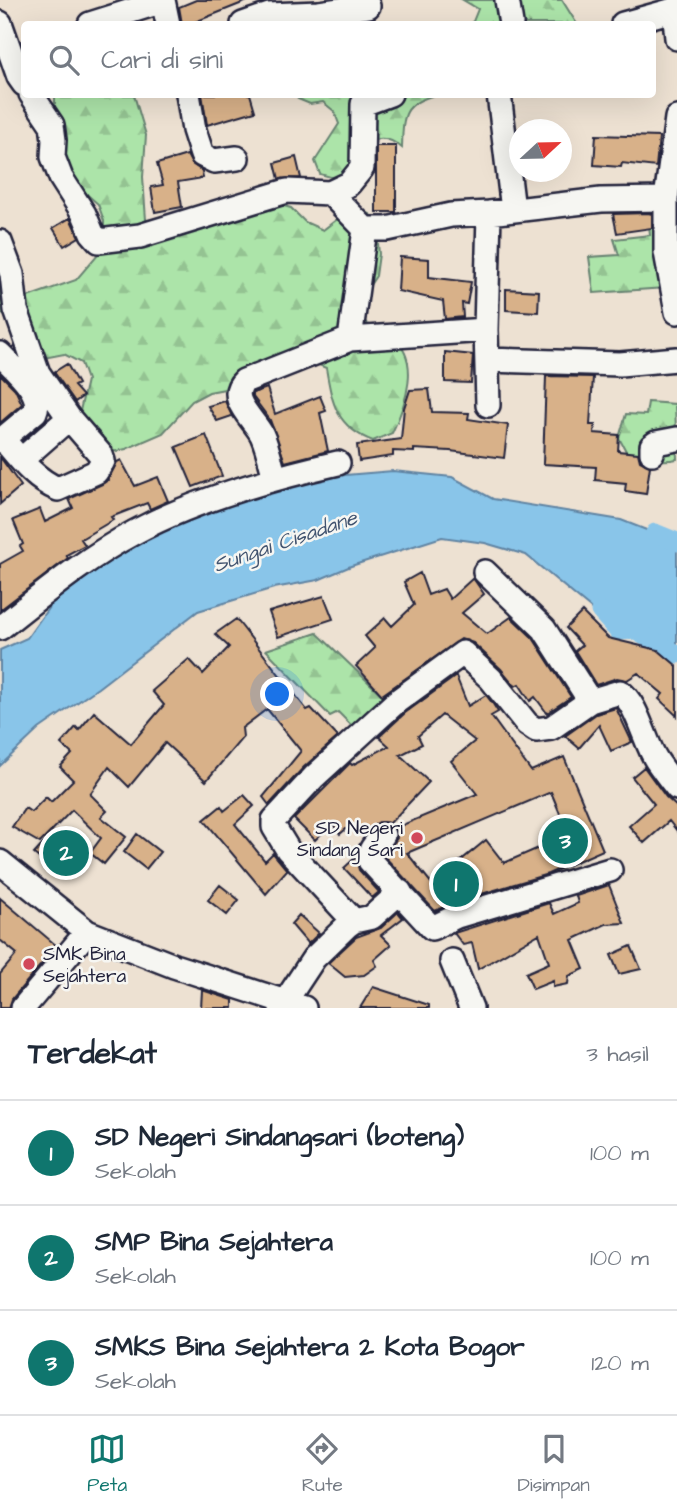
<!DOCTYPE html>
<html lang="id">
<style>
:root{--surface:#fff;--page:#f2f2f3;--text:#1f2937;--muted:#747a83;--line:#e0e1e3;--accent:#0f766e}
body{margin:0;font-family:"Architects Daughter",sans-serif;background:var(--page);color:var(--text)}
.compass{position:absolute;left:509px;top:119px;width:63px;height:63px;border-radius:50%;background:var(--surface);box-shadow:0 7px 28px #0002;rotate:68deg}
.you{position:absolute;left:278px;top:695px;width:24px;height:24px;margin:-18px;border:5px solid #fff;border-radius:50%;background:#1a73e8;box-shadow:0 0 0 10px #1a73e833}
.badge{display:grid;place-items:center;width:46px;height:46px;border-radius:50%;background:var(--accent);color:#fff;font-size:23px;font-weight:700}
.pin{position:absolute;translate:-50% -50%;border:4px solid #fff;box-shadow:0 2px 7px #0006}
.list{margin:0;padding:0;list-style:none}
h2{display:flex;justify-content:space-between;align-items:center;height:91px;margin:0;padding:0 28px;font-size:30px}
h2 small{font-size:23px;font-weight:400;color:var(--muted)}
.list li{display:grid;grid-template-columns:46px 1fr auto;gap:21px;align-items:center;box-sizing:border-box;height:105px;padding:0 28px;border-top:2px solid var(--line)}
.list b{display:block;font-size:26px;white-space:nowrap}
.list p{margin:0;font-size:23px;white-space:nowrap;color:var(--muted)}
.list em{font-size:23px;font-style:normal;color:var(--muted)}
.icon{flex:none;width:38px;height:38px;fill:none;stroke:currentColor;stroke-width:2;stroke-linecap:round;stroke-linejoin:round}
.map{position:relative;flex:none;width:677px;height:1008px;overflow:hidden}
.search{position:absolute;background:var(--surface);box-shadow:0 7px 28px #0002;left:21px;right:21px;top:21px;height:77px;display:flex;align-items:center;gap:18px;box-sizing:border-box;padding:0 24px;border-radius:7px;color:var(--muted);font-size:26px}
.sheet{height:406px;background:var(--surface)}
nav{display:flex;justify-content:space-around;align-items:center;box-sizing:border-box;height:98px;border-top:2px solid var(--line);background:var(--surface);font-size:19px;color:var(--muted)}
nav a{display:grid;justify-items:center;gap:4px}
nav .on{color:var(--accent)}
.map>svg:first-child{display:block}
.forest{fill:url(#forest-firs);stroke:#678372;stroke-width:2}
.water{fill:#89c5e9;stroke:#6084a3;stroke-width:2}
.lines{fill:none;stroke-linecap:round;stroke-linejoin:round}
.canal{stroke:#89c5e9;stroke-width:19}
.building{fill:#d8b189;stroke:#22223b;stroke-width:2;fill-rule:evenodd}
.minor-casing{stroke:#22223b;stroke-width:28}
.minor{stroke:#f6f6f2;stroke-width:23}
.poi-dot{fill:#d1495b;stroke:#f6f6f2;stroke-width:2.5}
.labels{text-anchor:middle;stroke-width:5;stroke-linejoin:round;paint-order:stroke}
.poi-label{font-size:19px;fill:#22223b;stroke:#f6f6f2;text-anchor:end}
.water-label{font-size:21px;font-style:italic;fill:#41536f;stroke:#f6f6f2}
</style>
<div class="map">
<svg width="677" height="1008" viewBox="0 0 677 1008">
<defs>
<pattern id="forest-firs" width="22" height="20" patternUnits="userSpaceOnUse" patternTransform="scale(1.75)"><rect width="22" height="20" fill="#ace4a9"/><path d="M5 1l3.5 6h-7zM16 11l3.5 6h-7z" fill="#94c392"/></pattern>
</defs>
<rect width="100%" height="100%" fill="#ede1d2"/>
<filter id="ink" filterUnits="userSpaceOnUse"><feTurbulence type="fractalNoise" baseFrequency=".0143" numOctaves="2"/><feDisplacementMap in="SourceGraphic" scale="14" xChannelSelector="R" yChannelSelector="G"/><feConvolveMatrix kernelMatrix="1 2 1 2 8 2 1 2 1" color-interpolation-filters="sRGB"/></filter>
<g filter="url(#ink)">
<path class="forest" d="M463 0H562L577 24H472L478 9Z
M55 95H134L146 135 143 177 146 220 220 213 273 203 291 208 305 222 323 230 353 207 370 214 377 233 379 254 376 276 364 294 359 315C364 320 369 327 375 330 380 333 386 334 391 337 423 358 405 406 392 433L373 441C336 427 332 403 326 368L305 359 251 384 209 392 192 401 163 433 126 449 112 452 95 444 83 425 80 411 87 380 81 363 64 354 44 358 9 318 0 313V265L25 298 76 280 104 247V221L98 204 66 176 55 119Z
M301 95H354L362 100 396 95H435C402 104 403 116 402 148 383 132 374 140 354 149L346 173 334 178 320 174 315 161 339 124 334 111 323 102 310 104 298 99Z
M648 213H659L665 288 594 293 589 257 619 255 614 239 650 235Z
M648 402 675 404 677 459C656 463 648 456 627 453L619 438 626 414 646 415Z
M317 633 386 699 356 730 338 712 330 716 266 650Z"/>
<path class="water" d="M393 471 452 477 493 499 621 520 677 542V654L634 630 618 631 526 555 485 543 442 537 351 566 318 580 274 588 198 611 98 688 39 729 0 766V650L27 638 59 593 147 536 199 515 279 488 345 475Z"/>
<g class="lines">
<path class="canal" d="M655 533 677 542
M600 611 618 631 634 630 677 654"/>
</g>
<path class="building" d="M196 0H250L190 24H182L179 7Z
M202 94H250L255 111 207 125Z
M596 135 659 137 656 167 622 163 621 167 594 165Z
M376 146H396V212H376Z
M187 155 192 164 202 171 203 178 178 182 182 207 155 212 151 187 163 185 157 164Z
M296 157 301 178 279 179 275 163Z
M648 213 652 214V228L617 233 613 214Z
M70 218 79 237 64 246 53 228Z
M400 257 429 259V277L471 282 467 304 462 303 463 317 445 319 443 301 398 291Z
M506 289 539 291 538 312 506 310Z
M445 352 473 355 471 383 445 382Z
M67 364 78 384 74 386 83 396 75 402 54 372Z
M0 374 15 389 22 404 0 423Z
M546 376 593 377 590 425H595L594 433 619 435 618 451 638 453 640 461 650 466 646 494 625 491 626 483 595 480 596 467 543 464Z
M267 388 275 414 320 396 326 411 320 413 328 451 285 462 270 420 253 397V393Z
M429 389 432 412 469 413 468 419 508 425 504 458 450 451 414 449V452L393 451V456L359 461 357 445 401 439 404 408 410 390Z
M225 401 232 416 217 421 208 406Z
M206 435 222 476 193 487 176 447Z
M0 457 21 486 0 504Z
M121 460 135 486 158 477 168 501 150 509 147 503 111 517 113 520 81 539 85 545 66 555 68 558 0 610V564L23 551 20 546 23 544 13 520 40 509 45 522 73 508 69 499 102 484 108 480 117 462Z
M420 573 428 595 444 589 450 599 473 578 484 594 462 613 487 634 511 617 533 638 571 697 547 713 535 697 530 701 519 684 515 686 501 669 473 643 461 639 382 695 356 666 375 648 365 636 385 618 392 626 414 605 404 582Z
M324 596 333 619 278 637 269 612Z
M582 612 608 638 658 650 677 666V716L659 699 663 694 638 673 627 680 617 678 596 685 575 651 582 645 566 628Z
M236 619 307 710 311 708 338 737 304 767 269 805 263 797 301 751 267 709 242 728 243 737 206 781 165 743 129 787 109 767 90 794 107 811 101 817 126 837 104 864 90 853 101 838 72 810 40 843 12 827 25 808 31 812 46 797 51 802 73 780 60 767 72 754 61 744 76 727 79 730 94 712 131 744 164 705 152 691 189 659 203 674 229 647 215 634Z
M456 676 468 706 486 695 493 704 498 712 491 716 531 771 564 757 603 850 548 874 478 895 471 887 450 904 435 911 384 856 397 838 395 828 477 794 451 761 475 741 442 715 418 736 422 744 400 755 429 782 390 823 379 822 370 828 346 829 340 834 332 823 315 840 294 819 350 763 352 765 389 746 379 737 405 713ZM551 792 569 835 504 863 486 840 432 884 407 853Z
M616 708 632 742 611 751 599 725 579 748 565 736 596 714Z
M644 767 666 797 677 807V831L669 821 644 843 629 826 654 804 632 777Z
M244 795 254 806 235 824 265 861 273 853 287 870 266 894 204 820 221 806 224 811Z
M137 834 160 852 146 869 124 852Z
M45 842 64 858 54 870 34 854Z
M356 857 359 870 379 892 372 898 344 868Z
M220 885 239 900 227 915 208 900Z
M609 885 624 923 606 924 572 940 584 969 569 976 568 984 553 987V981L533 989 526 973 549 963 539 934 478 969 472 943 463 945 454 933 549 903 554 914 578 903 576 896Z
M0 898 57 946 12 999 9 1008H0V974L17 954 0 940Z
M398 912 403 918 381 935 391 945 374 960 377 966 364 975 345 977 328 963 356 937 381 928Z
M299 915 319 933 308 944 291 924Z
M631 946 641 969 619 974 611 955Z
M373 987 429 1005V1008H360Z
M202 990 233 1000V1008H201Z"/>
<g class="lines">
<g class="minor-casing">
<path id="minor" d="M163 0 168 24
M507 0 511 24
M674 10 677 38
M0 23 19 77 24 84
M90 24 163 1
M243 24 269 15 319 13 368 6
M623 24 677 9
M31 94 52 125 54 140 53 157 61 178 84 214 92 233 99 241 140 236 287 191 330 193 349 184 362 168 363 104 390 94
M188 94 194 130 202 155 214 161 237 158
M499 94 513 210
M677 118 666 199V252L677 312
M365 229H387L451 215 489 213 601 200 666 199
M0 242 12 274 16 310 38 373 69 418 101 455 103 461 96 472 58 489C34 479 19 458 3 439
M350 339 486 330
M0 354C13 368 44 392 35 412L0 441
M488 360 620 364 677 359
M488 405 486 330 489 213
M652 453V446L656 443 677 439
M21 460 69 418
M275 479C271 464 268 448 262 435 254 419 226 398 244 381L350 339 365 229 330 193
M485 572 544 629 590 701
M0 628C43 594 86 558 135 532 195 500 272 478 338 463
M383 835C377 843 367 850 370 861L432 928 457 916 610 870
M0 862 87 932 174 966 304 1008
M354 921 288 850 274 827V820L314 777 396 702 463 653 491 679 527 724 536 730 551 728 590 701 620 692C638 704 644 742 657 761 663 770 670 779 677 788
M452 961 471 1008
M23 1008 87 932
M281 1008 314 958 347 926 354 921 372 917 400 892"/>
</g>
<use href="#minor" class="minor"/>
</g>
</g>
<g class="poi-dot">
<circle cx="417" cy="838" r="7"/>
<circle cx="29" cy="964" r="7"/>
</g>
<g class="labels">
<g class="poi-label">
<text x="403" y="834">SD Negeri<tspan x="403" dy="22">Sindang Sari</tspan></text>
<text x="43" y="960" text-anchor="start">SMK Bina<tspan x="43" dy="22">Sejahtera</tspan></text>
</g>
<g class="water-label">
<text transform="translate(285 541) rotate(-19)" y="7">Sungai Cisadane</text>
</g>
</g>
</svg>
<svg class="compass" viewBox="-18 -18 36 36"><path d="M0-13l5 13h-10z" fill="#e53935"/><path d="M0 13l5-13h-10z" fill="#747a83"/></svg>
<div class="you"></div>
<div class="pin badge" style="left:456px;top:884px">1</div>
<div class="pin badge" style="left:66px;top:853px">2</div>
<div class="pin badge" style="left:565px;top:841px">3</div>
<div class="search"><svg class="icon" aria-label="search" viewBox="0 0 24 24"><circle cx="10" cy="10" r="6"/><path d="M15 15l6 6"/></svg>Cari di sini</div>
</div>
<section class="sheet">
<h2>Terdekat<small>3 hasil</small></h2>
<ul class="list">
<li><span class="badge">1</span><div><b>SD Negeri Sindangsari (boteng)</b><p>Sekolah</p></div><em>100 m</em></li>
<li><span class="badge">2</span><div><b>SMP Bina Sejahtera</b><p>Sekolah</p></div><em>100 m</em></li>
<li><span class="badge">3</span><div><b>SMKS Bina Sejahtera 2 Kota Bogor</b><p>Sekolah</p></div><em>120 m</em></li>
</ul>
</section>
<nav>
<a class="on"><svg class="icon" aria-label="map" viewBox="0 0 24 24"><path d="M3 6l6-2 6 2 6-2v14l-6 2-6-2-6 2zM9 4v14M15 6v14"/></svg>Peta</a>
<a><svg class="icon" aria-label="directions" viewBox="0 0 24 24"><path d="M12 3l9 9-9 9-9-9zM9 14v-3h6M13 9l2 2-2 2"/></svg>Rute</a>
<a><svg class="icon" aria-label="saved" viewBox="0 0 24 24"><path d="M7 4h10v16l-5-4-5 4z"/></svg>Disimpan</a>
</nav>
